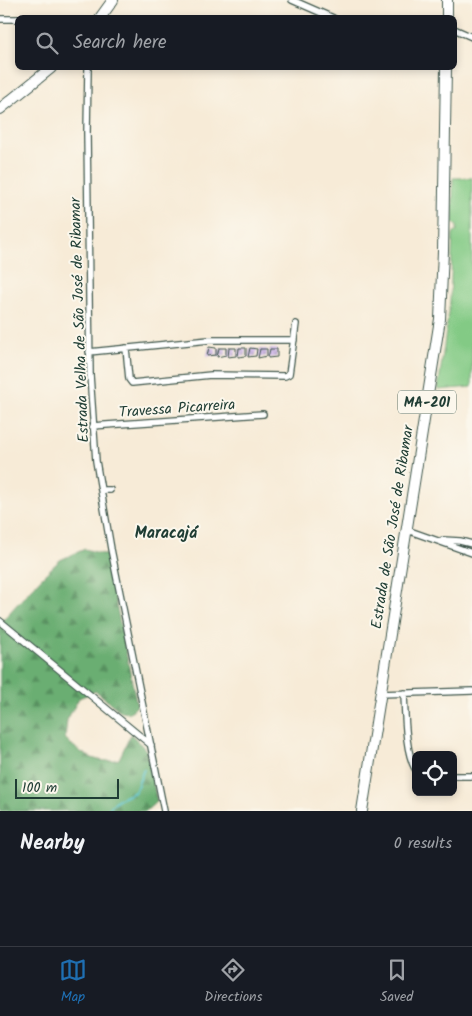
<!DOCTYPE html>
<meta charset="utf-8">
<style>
:root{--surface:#171b24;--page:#242831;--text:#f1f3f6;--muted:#9ea1a6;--line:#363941;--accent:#1f6fb2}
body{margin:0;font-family:Kalam,sans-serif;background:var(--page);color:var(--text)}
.controls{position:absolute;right:15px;bottom:15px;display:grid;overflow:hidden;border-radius:8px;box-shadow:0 2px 8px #0003}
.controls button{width:45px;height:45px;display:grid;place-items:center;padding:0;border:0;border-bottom:1px solid var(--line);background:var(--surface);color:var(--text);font:25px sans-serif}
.scale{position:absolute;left:15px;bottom:12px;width:104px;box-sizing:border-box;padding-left:5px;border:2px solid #1f3d34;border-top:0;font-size:14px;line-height:18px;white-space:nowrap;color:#1f3d34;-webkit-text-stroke:4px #fbf7ec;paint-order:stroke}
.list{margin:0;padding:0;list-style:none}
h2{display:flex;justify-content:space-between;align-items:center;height:65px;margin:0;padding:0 20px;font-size:21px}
h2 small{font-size:16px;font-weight:400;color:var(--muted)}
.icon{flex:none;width:28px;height:28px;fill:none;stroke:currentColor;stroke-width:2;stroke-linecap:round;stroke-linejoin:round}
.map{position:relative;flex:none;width:472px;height:811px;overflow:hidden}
.search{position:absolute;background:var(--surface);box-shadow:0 2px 8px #0003;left:15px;right:15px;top:15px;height:55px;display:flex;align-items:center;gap:12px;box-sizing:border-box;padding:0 18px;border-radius:8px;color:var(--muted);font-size:19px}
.sheet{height:135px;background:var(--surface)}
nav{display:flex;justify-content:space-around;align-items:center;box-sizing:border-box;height:70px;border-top:1px solid var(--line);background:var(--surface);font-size:14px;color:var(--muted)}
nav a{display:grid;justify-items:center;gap:2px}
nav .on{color:var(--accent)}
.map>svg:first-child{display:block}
.green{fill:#83ca85;stroke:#51845c}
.forest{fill:url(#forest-firs);stroke:#447653}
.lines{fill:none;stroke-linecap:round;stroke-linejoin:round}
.stream{stroke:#55c3cb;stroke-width:2}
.building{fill:url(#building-cross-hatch)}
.street-casing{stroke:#3f574c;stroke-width:8}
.primary-casing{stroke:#3f574c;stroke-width:12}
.street{stroke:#fff;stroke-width:5.5}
.primary{stroke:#fff;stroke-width:10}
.labels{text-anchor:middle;stroke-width:4;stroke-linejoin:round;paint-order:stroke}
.shield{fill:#fbf7ec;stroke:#61756b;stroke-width:1}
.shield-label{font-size:14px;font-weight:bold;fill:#1f3d34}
.street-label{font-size:15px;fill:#1f3d34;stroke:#fbf7ec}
.neighbourhood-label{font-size:16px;font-weight:bold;fill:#1f3d34;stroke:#fbf7ec}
</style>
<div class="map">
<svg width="472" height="811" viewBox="0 0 472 811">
<defs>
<pattern id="forest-firs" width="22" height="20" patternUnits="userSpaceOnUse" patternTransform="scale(1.25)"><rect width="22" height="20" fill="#6aae72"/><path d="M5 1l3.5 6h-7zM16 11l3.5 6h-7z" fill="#578f5e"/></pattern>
<pattern id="building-cross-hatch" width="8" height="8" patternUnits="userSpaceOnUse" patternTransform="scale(1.25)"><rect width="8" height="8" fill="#c7abea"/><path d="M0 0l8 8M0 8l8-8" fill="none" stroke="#a18cbe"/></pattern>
</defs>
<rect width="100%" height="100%" fill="#fbf7ec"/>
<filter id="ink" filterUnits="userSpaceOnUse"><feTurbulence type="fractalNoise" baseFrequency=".02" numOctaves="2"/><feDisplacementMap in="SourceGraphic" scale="10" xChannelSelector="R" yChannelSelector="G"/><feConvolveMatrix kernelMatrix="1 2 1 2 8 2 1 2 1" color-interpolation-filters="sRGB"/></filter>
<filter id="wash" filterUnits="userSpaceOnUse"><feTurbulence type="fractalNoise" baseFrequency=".0096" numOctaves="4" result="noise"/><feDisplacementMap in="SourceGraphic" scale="20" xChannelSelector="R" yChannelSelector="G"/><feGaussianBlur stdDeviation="1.12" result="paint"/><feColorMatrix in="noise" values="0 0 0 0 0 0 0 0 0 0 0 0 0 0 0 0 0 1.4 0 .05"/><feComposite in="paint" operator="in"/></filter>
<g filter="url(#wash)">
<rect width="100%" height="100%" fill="#f7ebd7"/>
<path class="green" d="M453 178H472V387L438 390 450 301 453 234 457 231V225L453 223Z"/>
<path class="forest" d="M85 549 106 555 137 706 129 713 121 712 96 691 79 698 67 720 65 738C79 753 98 766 119 759L131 734 146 750 157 801 146 811H0V623L42 577 60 560Z"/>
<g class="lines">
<path class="stream" d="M107 811 117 800 135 792 144 769"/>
</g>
<g id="blocks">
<path class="building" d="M209 347 216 348V355L207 356Z
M219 348H226V355L217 357Z
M229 348H236V356L228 357Z
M239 348H246V356L238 357Z
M250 348 257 349 256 356 248 357Z
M260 349H267V356L258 358Z
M270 349H277V357L268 358Z"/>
</g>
</g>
<g filter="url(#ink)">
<use href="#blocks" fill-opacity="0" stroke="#3f574c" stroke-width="1"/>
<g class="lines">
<g class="street-casing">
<path id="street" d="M292 0 333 18
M0 19H18
M454 29 472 37
M88 68 87 133 90 375 96 461 111 549 164 811
M126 348 129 379 132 383 211 375 285 376 289 374 296 324
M89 352 209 340H294
M92 426 263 414
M101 490H110
M407 530 472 553
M443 540 460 541 472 544
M0 621 151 745
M404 693C405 713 405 754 416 770
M380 694 472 691
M453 776H472"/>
</g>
<g class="primary-casing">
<path id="primary" d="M100 18 113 0
M447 18V0
M0 109 51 68
M362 811 440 319 443 251 446 68"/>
</g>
<use href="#street" class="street"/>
<use href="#primary" class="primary"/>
</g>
</g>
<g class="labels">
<rect class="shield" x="398" y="390.5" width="58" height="23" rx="4"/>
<g class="shield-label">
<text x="427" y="407">MA-201</text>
</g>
<g class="street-label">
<text transform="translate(79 320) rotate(-92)" y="5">Estrada Velha de São José de Ribamar</text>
<text transform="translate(177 408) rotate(-4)" y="5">Travessa Picarreira</text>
<text transform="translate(392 527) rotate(-81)" y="5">Estrada de São José de Ribamar</text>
</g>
<g class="neighbourhood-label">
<text x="166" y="538">Maracajá</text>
</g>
</g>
</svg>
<div class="controls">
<button><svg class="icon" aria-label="locate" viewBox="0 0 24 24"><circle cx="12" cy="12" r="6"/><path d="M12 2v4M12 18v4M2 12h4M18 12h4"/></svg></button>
</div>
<div class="scale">100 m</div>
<div class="search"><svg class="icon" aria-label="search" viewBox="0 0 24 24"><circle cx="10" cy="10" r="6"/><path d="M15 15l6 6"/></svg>Search here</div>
</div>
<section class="sheet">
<h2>Nearby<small>0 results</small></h2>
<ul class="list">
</ul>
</section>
<nav>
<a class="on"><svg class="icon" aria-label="map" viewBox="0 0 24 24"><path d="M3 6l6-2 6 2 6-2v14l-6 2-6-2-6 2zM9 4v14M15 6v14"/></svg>Map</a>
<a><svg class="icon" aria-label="directions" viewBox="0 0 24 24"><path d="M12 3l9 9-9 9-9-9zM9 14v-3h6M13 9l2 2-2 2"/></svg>Directions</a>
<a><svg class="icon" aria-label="saved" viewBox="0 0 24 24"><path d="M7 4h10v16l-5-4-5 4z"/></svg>Saved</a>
</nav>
